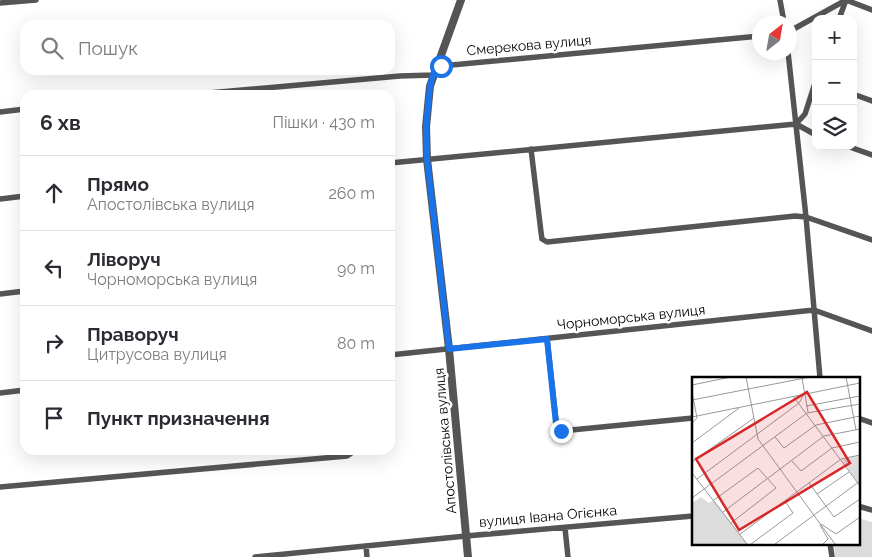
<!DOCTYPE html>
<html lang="uk">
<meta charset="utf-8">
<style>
:root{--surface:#fff;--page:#f7f7f7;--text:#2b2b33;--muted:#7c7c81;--line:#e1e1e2}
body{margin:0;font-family:Raleway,sans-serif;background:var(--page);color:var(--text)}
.controls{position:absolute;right:15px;top:15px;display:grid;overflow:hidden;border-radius:10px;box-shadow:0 5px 20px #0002}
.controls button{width:45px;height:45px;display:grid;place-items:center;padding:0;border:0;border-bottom:1px solid var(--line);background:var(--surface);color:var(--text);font:25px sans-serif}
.compass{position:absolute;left:752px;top:15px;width:45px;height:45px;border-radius:50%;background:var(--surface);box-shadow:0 5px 20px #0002;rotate:31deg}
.stop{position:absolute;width:15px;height:15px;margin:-11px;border:4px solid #1a73e8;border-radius:50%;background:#fff}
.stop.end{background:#1a73e8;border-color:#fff;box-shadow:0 1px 5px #0008}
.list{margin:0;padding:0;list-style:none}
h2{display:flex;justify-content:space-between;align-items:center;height:65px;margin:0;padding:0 20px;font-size:21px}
h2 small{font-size:16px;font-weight:400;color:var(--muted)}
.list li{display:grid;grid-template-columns:32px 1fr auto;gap:15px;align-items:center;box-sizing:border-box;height:75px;padding:0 20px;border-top:1px solid var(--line)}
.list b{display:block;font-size:19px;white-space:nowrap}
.list p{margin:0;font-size:16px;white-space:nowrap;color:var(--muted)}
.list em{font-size:16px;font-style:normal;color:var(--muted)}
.icon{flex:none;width:28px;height:28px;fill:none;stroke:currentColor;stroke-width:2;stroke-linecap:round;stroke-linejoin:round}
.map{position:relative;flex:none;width:872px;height:557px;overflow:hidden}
.search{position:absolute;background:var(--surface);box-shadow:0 5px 20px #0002;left:20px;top:20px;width:375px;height:55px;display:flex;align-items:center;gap:12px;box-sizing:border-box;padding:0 18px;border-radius:15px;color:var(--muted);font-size:19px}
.panel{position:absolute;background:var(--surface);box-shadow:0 5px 20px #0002;left:20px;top:90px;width:375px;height:365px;border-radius:15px}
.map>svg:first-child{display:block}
.green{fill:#dcdcdc}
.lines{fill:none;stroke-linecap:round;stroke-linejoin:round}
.minor{stroke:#555;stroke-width:5.5}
.tertiary{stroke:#555;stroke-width:8}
.route{stroke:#1a73e8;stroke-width:6}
.labels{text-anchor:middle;stroke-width:5;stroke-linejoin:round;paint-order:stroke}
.street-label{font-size:14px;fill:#000;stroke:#fff}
.inset-road{fill:none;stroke:#999;stroke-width:1}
.view{fill:#d62828;fill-opacity:0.15;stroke:#d62828;stroke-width:2.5}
.inset-edge{fill:none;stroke:#000;stroke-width:2.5}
</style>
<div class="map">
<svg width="872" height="557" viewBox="0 0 872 557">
<rect width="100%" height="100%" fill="#fff"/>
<path class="green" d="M858 518 872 522V557H835L834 543H858Z"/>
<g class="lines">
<path class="minor" d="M780 0 784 22
M846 0 872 10
M0 3 36 0
M839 19 846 0
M790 31 846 0
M788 52 806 217 820 378
M853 94 872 101
M186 95 400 76 433 75 441 66 760 36
M0 112 25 109
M796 124 805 114 816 80
M847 146 872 155
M531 149 541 232 542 239 547 242 795 216 806 217 872 240
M390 163 796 124 816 135
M0 199 25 196
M0 294 25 291
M547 339 557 429 561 431 693 418
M390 355 814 310 872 331
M0 393 25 390
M858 418 872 423
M0 487 347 456 356 450
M858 506 872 510
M565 528 568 557
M830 543 832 557
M366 546 367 557
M255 557 466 536 693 516"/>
<path class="tertiary" d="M461 0 430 86 426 127 427 159 449 349 468 557"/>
</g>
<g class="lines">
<path class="route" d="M441 66 433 75 430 86 426 127 427 159 449 349 547 339 556 424 557 429 561 431"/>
</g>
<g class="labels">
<g class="street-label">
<text transform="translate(529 45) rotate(-5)" y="5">Смерекова вулиця</text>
<text transform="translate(631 317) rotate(-6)" y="5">Чорноморська вулиця</text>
<text transform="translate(445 441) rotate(-95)" y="5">Апостолівська вулиця</text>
<text transform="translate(548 516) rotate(-5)" y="5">вулиця Івана Огієнка</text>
</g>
</g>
<g transform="translate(692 377)">
<rect width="168" height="168" fill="#fff"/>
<path d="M167 78V108L150 83ZM9 120 17 126 22 123 55 167H0V126Z" fill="#dcdcdc"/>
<path class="inset-road" d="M54 0 66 62 143 167M154 0 164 53M110 1 116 35M0 8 39 0M0 15 5 41 0 46M101 19 168 109M0 23 118 0M114 29 168 19M0 40 168 6M83 60 92 71 124 48 168 39M0 66 47 31M100 84 109 94 140 71 168 65M0 85 62 41M0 96 55 167M5 102 107 26 112 17M117 106 142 140 168 122M125 117 157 95M0 121 115 36 168 27M22 123 66 91 84 111 39 146M31 135 132 59 168 52M129 147 144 157 168 140M128 148 136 162 131 167M47 158 149 82 168 78M59 167 101 136 93 124M83 167 168 104"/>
<path class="view" d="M115 15 158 86 47 153 4 82Z"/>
<rect width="168" height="168" class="inset-edge"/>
</g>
</svg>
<div class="controls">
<button>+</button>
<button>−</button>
<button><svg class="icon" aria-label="layers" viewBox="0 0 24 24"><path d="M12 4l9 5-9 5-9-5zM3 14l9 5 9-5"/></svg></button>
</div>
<svg class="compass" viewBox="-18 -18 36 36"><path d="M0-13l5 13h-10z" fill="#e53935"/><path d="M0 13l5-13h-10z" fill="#7c7c81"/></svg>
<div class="stop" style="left:441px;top:66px"></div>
<div class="stop end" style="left:561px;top:431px"></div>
<div class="search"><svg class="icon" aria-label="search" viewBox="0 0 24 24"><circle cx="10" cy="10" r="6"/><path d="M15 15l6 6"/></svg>Пошук</div>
<section class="panel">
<h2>6 хв<small>Пішки · 430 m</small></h2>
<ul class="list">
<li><svg class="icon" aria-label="ahead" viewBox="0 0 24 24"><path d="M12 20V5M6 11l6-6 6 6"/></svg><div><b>Прямо</b><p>Апостолівська вулиця</p></div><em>260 m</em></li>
<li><svg class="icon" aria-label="left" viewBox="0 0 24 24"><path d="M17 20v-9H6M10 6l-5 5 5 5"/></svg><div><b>Ліворуч</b><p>Чорноморська вулиця</p></div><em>90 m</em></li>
<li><svg class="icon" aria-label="right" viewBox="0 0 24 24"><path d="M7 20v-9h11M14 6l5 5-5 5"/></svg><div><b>Праворуч</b><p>Цитрусова вулиця</p></div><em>80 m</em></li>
<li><svg class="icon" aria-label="arrive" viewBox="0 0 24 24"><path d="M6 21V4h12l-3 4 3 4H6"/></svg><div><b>Пункт призначення</b></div></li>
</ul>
</section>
</div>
